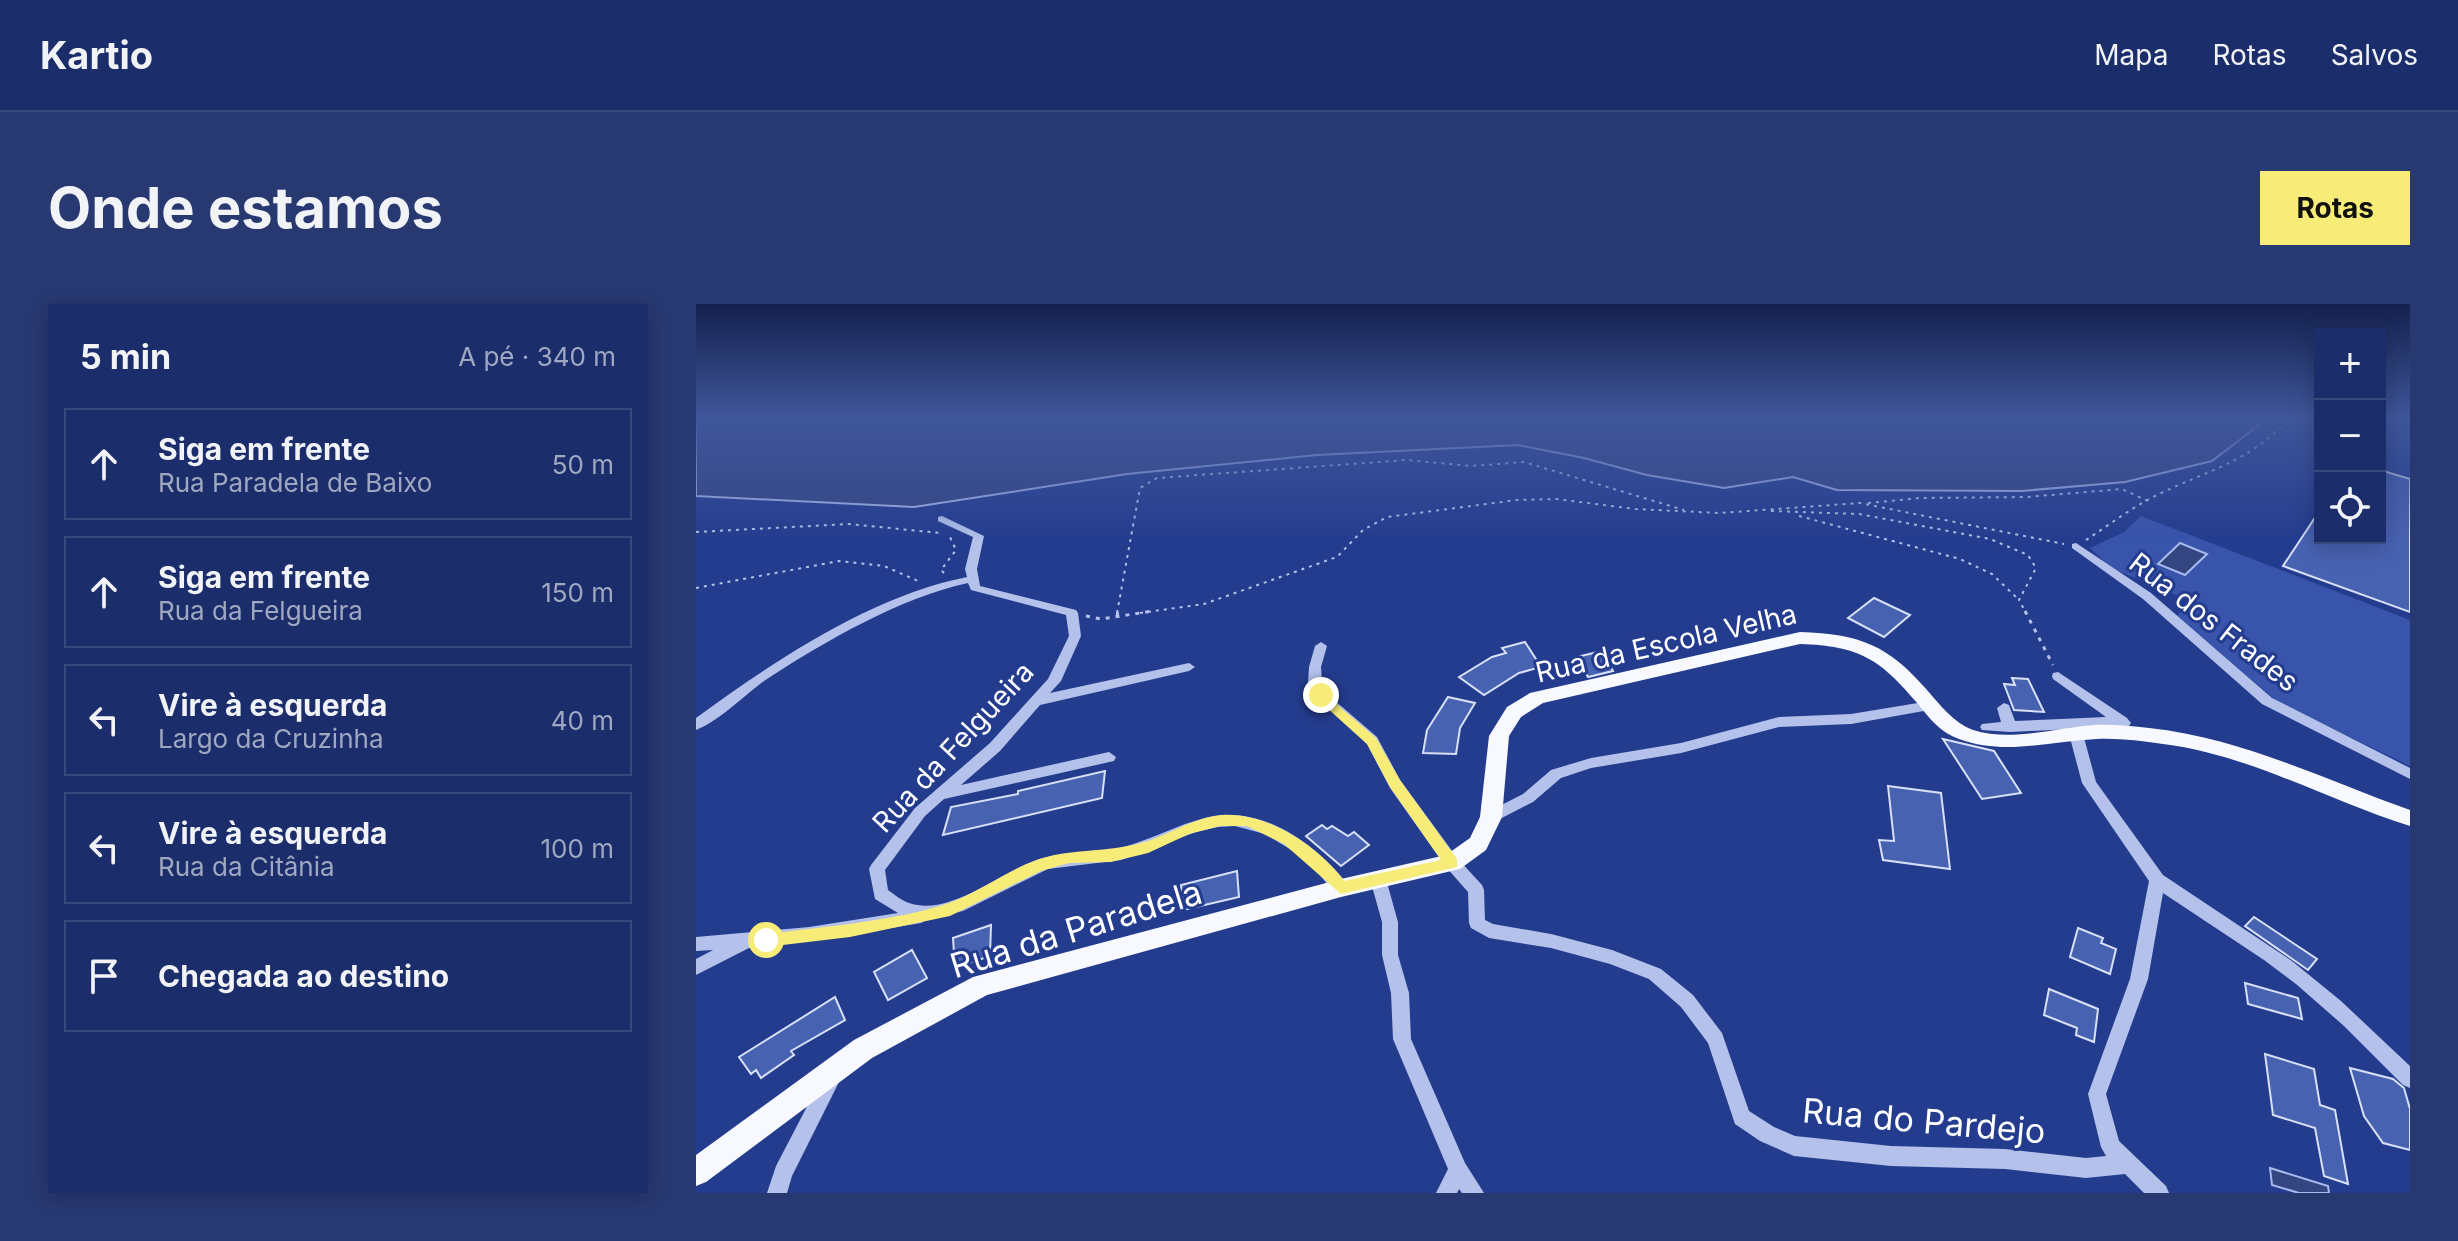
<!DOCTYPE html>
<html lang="pt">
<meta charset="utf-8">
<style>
:root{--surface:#1b2d6a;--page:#283972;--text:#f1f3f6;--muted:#a0a8c1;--line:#39497e;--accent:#f6ec77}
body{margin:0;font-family:Inter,sans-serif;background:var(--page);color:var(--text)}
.controls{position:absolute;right:24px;top:24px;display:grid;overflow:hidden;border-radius:0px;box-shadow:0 4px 20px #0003}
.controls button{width:72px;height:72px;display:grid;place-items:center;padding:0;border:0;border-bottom:2px solid var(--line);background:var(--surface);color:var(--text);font:40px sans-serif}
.stop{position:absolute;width:24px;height:24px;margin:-18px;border:6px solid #f6ec77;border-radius:50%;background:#fff}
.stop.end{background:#f6ec77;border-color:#fff;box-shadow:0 2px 8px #0008}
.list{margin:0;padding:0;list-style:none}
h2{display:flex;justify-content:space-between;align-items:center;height:104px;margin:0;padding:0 32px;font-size:34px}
h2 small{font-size:26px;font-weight:400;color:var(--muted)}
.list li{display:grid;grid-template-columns:52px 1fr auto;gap:24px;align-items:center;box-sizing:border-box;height:112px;margin:0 16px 16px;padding:0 16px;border:2px solid var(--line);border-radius:0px}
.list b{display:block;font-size:30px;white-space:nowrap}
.list p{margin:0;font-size:26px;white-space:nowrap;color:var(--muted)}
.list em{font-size:26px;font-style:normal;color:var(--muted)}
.icon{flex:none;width:44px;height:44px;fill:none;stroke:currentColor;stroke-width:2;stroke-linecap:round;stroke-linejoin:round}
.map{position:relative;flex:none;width:1714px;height:889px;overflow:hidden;border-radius:0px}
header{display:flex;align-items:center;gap:48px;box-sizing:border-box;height:112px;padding:0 40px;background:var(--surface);border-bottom:2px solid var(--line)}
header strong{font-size:38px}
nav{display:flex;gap:44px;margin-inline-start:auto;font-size:28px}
.intro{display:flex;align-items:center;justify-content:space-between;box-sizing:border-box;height:192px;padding:0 48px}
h1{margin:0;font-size:56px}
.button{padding:20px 36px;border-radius:0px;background:var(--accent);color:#111;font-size:28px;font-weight:700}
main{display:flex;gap:48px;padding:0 48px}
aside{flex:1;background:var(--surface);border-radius:0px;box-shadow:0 4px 20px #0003}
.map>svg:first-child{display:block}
.green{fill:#3854ab}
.water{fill:#344582;stroke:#a8b9ec;stroke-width:2}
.building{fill:#4862b2;stroke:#d8e0f8;stroke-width:2}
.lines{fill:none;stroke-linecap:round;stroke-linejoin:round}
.path-far1{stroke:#b3c1eb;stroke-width:2;stroke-dasharray:3 5;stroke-linecap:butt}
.path{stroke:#b3c1eb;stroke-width:3;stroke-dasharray:4 6;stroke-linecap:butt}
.minor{fill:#b3c1eb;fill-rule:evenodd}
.major{fill:#f8f9ff;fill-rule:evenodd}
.route{fill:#f6ec77}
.labels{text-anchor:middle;stroke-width:6;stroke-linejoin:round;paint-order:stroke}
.street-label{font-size:28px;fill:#fff;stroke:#243c8e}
.near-street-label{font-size:34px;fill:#fff;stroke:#243c8e}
</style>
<header>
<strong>Kartio</strong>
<nav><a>Mapa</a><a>Rotas</a><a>Salvos</a></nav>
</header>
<div class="intro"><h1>Onde estamos</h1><a class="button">Rotas</a></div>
<main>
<aside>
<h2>5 min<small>A pé · 340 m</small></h2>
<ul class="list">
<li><svg class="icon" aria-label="ahead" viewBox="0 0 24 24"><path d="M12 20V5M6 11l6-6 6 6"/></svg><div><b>Siga em frente</b><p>Rua Paradela de Baixo</p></div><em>50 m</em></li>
<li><svg class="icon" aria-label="ahead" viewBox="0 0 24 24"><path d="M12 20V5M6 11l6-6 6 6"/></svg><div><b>Siga em frente</b><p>Rua da Felgueira</p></div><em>150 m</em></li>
<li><svg class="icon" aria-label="left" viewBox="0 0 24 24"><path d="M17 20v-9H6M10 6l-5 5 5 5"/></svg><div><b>Vire à esquerda</b><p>Largo da Cruzinha</p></div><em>40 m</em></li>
<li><svg class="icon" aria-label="left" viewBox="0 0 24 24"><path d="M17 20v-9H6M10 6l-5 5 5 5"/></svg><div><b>Vire à esquerda</b><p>Rua da Citânia</p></div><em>100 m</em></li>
<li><svg class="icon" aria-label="arrive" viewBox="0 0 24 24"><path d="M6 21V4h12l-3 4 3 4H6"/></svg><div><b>Chegada ao destino</b></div></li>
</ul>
</aside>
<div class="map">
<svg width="1714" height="889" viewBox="0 0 1714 889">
<rect width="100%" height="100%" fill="#243c8e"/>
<path class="green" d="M1445 212 1714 316V462L1583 399 1481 312 1494 297 1415 264 1394 244 1428 228Z"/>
<path class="water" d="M0 114H1572L1516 157 1429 178 1326 187 1141 186 1097 173 1028 184 951 171 888 154 822 141 621 151 431 170 218 203 0 192Z
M1484 239 1511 250 1489 271 1462 260Z
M1574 864 1632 882 1633 889H1603L1576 881Z"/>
<path class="building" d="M1684 166 1714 175V308L1587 262 1624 206V234H1684Z
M1178 294 1214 311 1188 333 1152 314Z
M829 338 845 363 823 369 788 391 763 373 796 353 810 349 806 344Z
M906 347 917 367 892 373 881 353Z
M1316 374 1332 375 1348 408 1318 406 1308 380 1319 381Z
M752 393 779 399 764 424 760 450 727 449 731 426Z
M1247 435 1298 447 1325 489 1286 495Z
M409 467 406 494 247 531 255 503 322 490V487Z
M1192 482 1245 489 1254 565 1187 556 1183 536 1198 537Z
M626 521 631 525 636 522 652 532 658 528 673 541 645 562 610 532Z
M541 567 543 593 487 606 485 581Z
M1558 613 1621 655 1612 666 1549 622Z
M295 621 294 652 259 664 257 634Z
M1382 624 1407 634 1405 639 1420 645 1414 670 1374 653Z
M216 646 231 674 192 696 178 668Z
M1549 679 1602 694 1606 715 1552 700Z
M1353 685 1402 705 1398 738 1380 731 1381 724 1348 711Z
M139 693 149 716 95 747 98 751 65 774 60 766 55 770 43 753Z
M1569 750 1618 765 1624 801 1639 806 1652 880 1628 872 1619 824 1577 811Z
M1654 764 1697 775 1708 784 1714 805V846L1687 839 1668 812Z"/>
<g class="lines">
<path class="path-far1" d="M1172 199 1224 194 1331 193 1426 185 1452 197
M1075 207 1163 210 1294 235 1332 251 1340 264 1323 296 1330 309
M1103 212 1264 255 1296 270 1323 296
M0 228 153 220 244 229
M1390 236C1413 221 1435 204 1459 192 1507 168 1557 157 1593 114
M248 269 245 266 260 246 254 233
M0 284 143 257 188 262 222 277
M421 309 444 184 461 174 710 156 775 162 828 158 988 206
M444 309 508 300 641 253 667 226 691 213 821 196 860 195 939 205 1024 209 1164 199 1368 240"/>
<path class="path" d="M1329 307 1357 361
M390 312 405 315 457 307
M421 312 422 307"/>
<path class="minor" d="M246 212 288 232 281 265 284 282 380 306 382 309 385 332 365 377 354 389 493 359 499 363 493 367 344 401 304 447 265 481 413 448 420 453 418 457 248 495 229 512 189 566 192 586C199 591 206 597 213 599 253 613 302 570 338 557 367 546 398 551 428 543 456 535 481 521 509 514 565 500 617 538 651 579L653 584 651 589 645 591 639 589 616 562 602 550 569 530 539 522 522 523 500 528 425 556 352 565 267 607 232 615 225 619 141 633 53 644 0 671V655L17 646 0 647V633L113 623 202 609 179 595 173 565 175 561 219 504 294 439 352 375 373 332 370 311 275 286 272 279C205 293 128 338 71 375 49 390 24 417 0 426V414C78 357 175 292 271 273L269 265 277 233 242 217V213Z
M1380 239 1455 289 1576 394 1714 464V475L1566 400 1447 295 1376 244V240Z
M625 338 631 342 625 363 626 378 630 389 681 433 704 476 762 555 786 581 788 586 789 616 797 620 855 630 916 646 965 665 997 691 1026 729 1053 807 1078 823 1099 832 1195 842 1309 845 1390 854 1410 852 1405 843 1392 790 1434 675 1453 577 1386 479 1373 430 1380 425 1387 430 1400 478 1467 571 1596 657 1645 697 1714 762V784L1707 781 1648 722 1600 680 1568 656 1467 589 1452 675 1410 790 1423 837 1470 882 1473 889H1448L1429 870 1390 874 1309 865 1195 862 1098 852 1064 837 1039 820 1012 739 985 703 953 675 914 660 855 644 793 634 775 624 773 619 772 588 750 563 694 484 671 440 618 391 612 378 613 363 619 342Z
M1362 368 1431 414 1435 419 1433 422 1314 428 1286 426 1284 423 1286 420 1305 418 1301 404 1308 399 1313 401 1319 417 1410 413 1357 375 1356 372 1357 369Z
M1234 397 1239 399 1241 402 1239 405 1155 420 1083 423 985 449 895 464 865 474 837 498 800 517H790L788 513 790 509 827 490 855 466 895 454 985 439 1083 413 1155 410Z
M682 569 688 570 690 575 702 618V651L713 689 715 735 769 859 788 889H766L763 885 761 889H740L752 865 697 735 695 689 686 651V618L674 575 676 570Z
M134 769 141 772 143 778 96 872 91 889H71L80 862 127 772Z"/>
<path class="major" d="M1104 328C1164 330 1192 341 1231 386 1244 401 1258 419 1277 426 1315 438 1359 424 1398 421 1416 420 1435 422 1453 424 1546 434 1626 475 1714 506V522C1630 496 1555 451 1467 440 1445 437 1423 434 1401 435 1353 437 1309 452 1263 435 1245 429 1233 414 1222 400 1184 355 1164 342 1104 340L847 399 825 413 813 432 806 513 790 546 764 565 645 593 291 691 176 754 10 878 0 882V851L158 736 277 673 645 575 750 551 774 534 784 513 793 432 811 403 834 389Z"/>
</g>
<linearGradient id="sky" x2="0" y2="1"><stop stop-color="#14214e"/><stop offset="0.48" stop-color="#3f569b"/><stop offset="1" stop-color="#3f569b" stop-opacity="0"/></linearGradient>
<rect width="1714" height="238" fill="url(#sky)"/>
<path class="route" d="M625 387 680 434 704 476 761 555V563L645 590 588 540 551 522H524L493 530 452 549 415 558 373 559 345 567 254 612 154 633 70 643 63 636 70 630C126 623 198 617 250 600 281 590 307 569 338 557 372 544 409 549 445 539 472 532 496 514 525 511 569 507 623 542 648 577L745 556 694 483 671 440 620 394V388Z"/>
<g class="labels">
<g class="street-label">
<text transform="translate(1518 318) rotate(38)" y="10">Rua dos Frades</text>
<text transform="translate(970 339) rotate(-13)" y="10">Rua da Escola Velha</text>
<text transform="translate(257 443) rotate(-47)" y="10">Rua da Felgueira</text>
</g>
<g class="near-street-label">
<text transform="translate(380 625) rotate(-17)" y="12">Rua da Paradela</text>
<text transform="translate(1228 817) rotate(5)" y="12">Rua do Pardejo</text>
</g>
</g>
</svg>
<div class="controls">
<button>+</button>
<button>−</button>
<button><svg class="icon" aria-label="locate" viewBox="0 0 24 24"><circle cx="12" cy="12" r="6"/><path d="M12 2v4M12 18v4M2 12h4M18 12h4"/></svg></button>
</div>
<div class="stop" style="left:70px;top:636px"></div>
<div class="stop end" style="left:625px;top:391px"></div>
</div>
</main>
